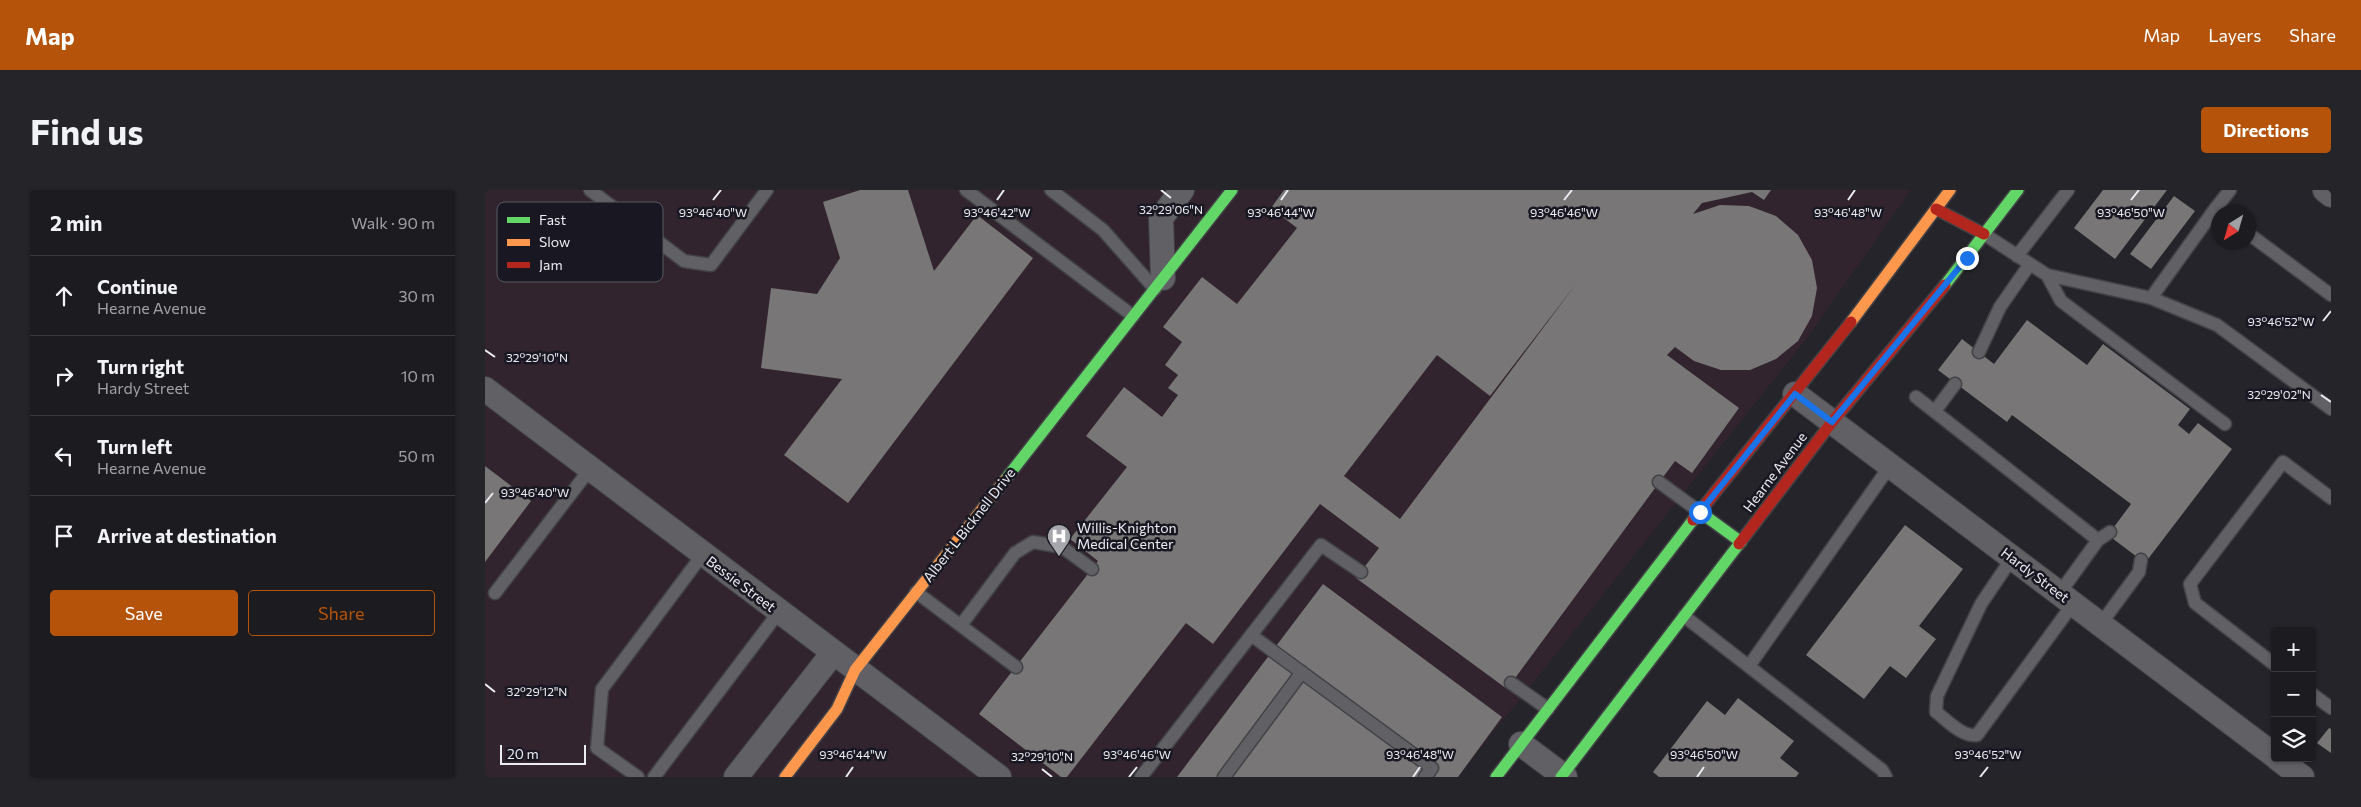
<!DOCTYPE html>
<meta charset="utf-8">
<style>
:root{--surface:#1b1b20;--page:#242429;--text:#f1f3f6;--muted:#a0a1a5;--line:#39393e;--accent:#b45309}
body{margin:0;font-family:Commissioner,sans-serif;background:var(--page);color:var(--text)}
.controls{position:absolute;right:15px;bottom:15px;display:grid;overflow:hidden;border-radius:5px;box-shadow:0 1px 4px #0004}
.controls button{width:45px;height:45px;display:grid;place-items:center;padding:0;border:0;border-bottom:1px solid var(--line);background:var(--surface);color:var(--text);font:25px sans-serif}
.compass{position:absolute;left:1726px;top:15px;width:45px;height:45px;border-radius:50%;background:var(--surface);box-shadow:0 1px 4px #0004;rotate:217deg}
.scale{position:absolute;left:15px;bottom:12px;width:86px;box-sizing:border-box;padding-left:5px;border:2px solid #ececf3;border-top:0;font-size:14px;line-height:18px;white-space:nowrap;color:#ececf3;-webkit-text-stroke:4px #191822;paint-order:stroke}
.stop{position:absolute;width:15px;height:15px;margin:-11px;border:4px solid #1a73e8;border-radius:50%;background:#fff}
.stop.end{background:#1a73e8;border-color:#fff;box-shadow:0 1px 5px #0008}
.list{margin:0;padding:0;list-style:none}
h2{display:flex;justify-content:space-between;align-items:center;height:65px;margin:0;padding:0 20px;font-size:21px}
h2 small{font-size:16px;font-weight:400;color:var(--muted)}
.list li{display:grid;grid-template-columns:32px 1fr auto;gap:15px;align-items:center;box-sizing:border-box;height:80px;padding:0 20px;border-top:1px solid var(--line)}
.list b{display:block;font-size:19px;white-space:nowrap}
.list p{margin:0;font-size:16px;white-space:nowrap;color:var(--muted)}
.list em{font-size:16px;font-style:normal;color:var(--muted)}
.actions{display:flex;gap:10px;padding:15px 20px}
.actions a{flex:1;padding:11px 0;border:1px solid var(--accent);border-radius:5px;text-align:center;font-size:18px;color:var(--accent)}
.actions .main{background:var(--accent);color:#fff}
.icon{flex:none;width:28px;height:28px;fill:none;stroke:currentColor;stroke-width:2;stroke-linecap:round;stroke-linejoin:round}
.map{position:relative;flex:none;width:1846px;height:587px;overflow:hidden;border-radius:5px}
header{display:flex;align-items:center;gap:30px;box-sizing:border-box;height:70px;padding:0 25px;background:var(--accent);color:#fff}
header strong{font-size:24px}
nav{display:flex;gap:28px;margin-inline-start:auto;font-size:18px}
.intro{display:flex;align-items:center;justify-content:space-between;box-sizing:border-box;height:120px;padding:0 30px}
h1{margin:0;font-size:35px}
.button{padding:12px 22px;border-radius:5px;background:var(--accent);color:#fff;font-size:18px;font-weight:700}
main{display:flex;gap:30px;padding:0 30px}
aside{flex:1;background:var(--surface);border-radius:5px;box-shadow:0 1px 4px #0004}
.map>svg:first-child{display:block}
.medical{fill:#32242e}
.building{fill:#787676;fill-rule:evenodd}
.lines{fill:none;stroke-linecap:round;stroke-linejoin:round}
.lane-casing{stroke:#424247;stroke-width:15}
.street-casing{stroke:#424247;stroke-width:26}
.fast-casing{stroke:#424247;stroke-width:14}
.slow-casing{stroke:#424247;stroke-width:14}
.jam-casing{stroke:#424247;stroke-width:14}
.lane{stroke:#606065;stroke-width:12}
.street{stroke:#606065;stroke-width:24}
.fast{stroke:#63d668;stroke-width:11}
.slow{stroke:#ff974d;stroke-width:11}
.jam{stroke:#b3261e;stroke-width:11}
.route{stroke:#1a73e8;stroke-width:6}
.ticks{fill:none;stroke:#ececf3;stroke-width:2}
.labels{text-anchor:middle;stroke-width:5;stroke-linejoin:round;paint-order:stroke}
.street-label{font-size:14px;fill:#ececf3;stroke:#191822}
.poi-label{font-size:14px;fill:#ececf3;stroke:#191822;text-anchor:start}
.key{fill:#191822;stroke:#585861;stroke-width:1}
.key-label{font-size:14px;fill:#ececf3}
.ticks-label{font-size:12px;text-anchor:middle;fill:#ececf3;stroke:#191822;stroke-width:5;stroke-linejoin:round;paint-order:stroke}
</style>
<header>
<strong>Map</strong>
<nav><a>Map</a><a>Layers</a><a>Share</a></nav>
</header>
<div class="intro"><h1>Find us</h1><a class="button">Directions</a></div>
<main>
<aside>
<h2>2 min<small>Walk · 90 m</small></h2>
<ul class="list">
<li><svg class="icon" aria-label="ahead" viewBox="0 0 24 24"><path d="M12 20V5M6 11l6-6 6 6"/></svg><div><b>Continue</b><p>Hearne Avenue</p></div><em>30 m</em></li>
<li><svg class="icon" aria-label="right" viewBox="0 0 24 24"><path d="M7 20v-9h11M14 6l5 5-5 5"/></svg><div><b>Turn right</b><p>Hardy Street</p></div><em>10 m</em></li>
<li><svg class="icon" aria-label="left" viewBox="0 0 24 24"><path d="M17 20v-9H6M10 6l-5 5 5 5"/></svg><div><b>Turn left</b><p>Hearne Avenue</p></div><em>50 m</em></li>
<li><svg class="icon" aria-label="arrive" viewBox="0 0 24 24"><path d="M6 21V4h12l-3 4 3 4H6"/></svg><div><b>Arrive at destination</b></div></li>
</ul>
<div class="actions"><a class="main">Save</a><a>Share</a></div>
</aside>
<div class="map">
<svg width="1846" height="587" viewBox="0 0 1846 587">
<rect width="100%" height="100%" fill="#24242a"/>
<path class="medical" d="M0 0H1426L1322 148 973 587H0Z"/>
<path class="building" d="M375 0H423L449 81 492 25 548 68 363 313 299 265 357 189 276 178 286 98 332 104 355 68 338 12Z
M799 0H1286L1279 10 1267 2 1217 13 1208 24 1235 15 1264 16 1291 26 1313 45 1327 70 1332 98 1327 126 1313 151 1291 169 1265 180H1236L1209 171 1190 157 1182 165 1254 218 1207 283 1190 271 1022 499 871 388 894 358 835 314 728 454 701 433 582 587H576L494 524 613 371 585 349 642 277 601 246 639 197 677 227 693 205 683 198 693 185 680 175 697 152 678 137 717 87 752 114 812 38 786 18ZM1091 94 915 329 859 286 952 165 1005 206Z
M1618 0H1682L1630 69 1589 38Z
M1689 6 1710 21 1666 79 1645 64Z
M1542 130 1602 175 1618 154 1705 219 1693 235 1704 244 1713 233 1747 259 1660 373 1623 345 1646 314 1527 225 1522 232 1453 180 1477 149 1509 174Z
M0 276 46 311 0 372Z
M1420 335 1478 379 1434 436 1451 449 1421 488 1405 476 1379 509 1321 465Z
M838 394 1017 527 973 587H692Z
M1253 508 1309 551 1295 568 1314 583 1311 587H1174L1168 582 1222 511 1240 525Z
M1844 538 1846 539V563L1832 553Z"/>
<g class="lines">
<g class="lane-casing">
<path id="lane" d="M105 0 199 71 226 75 282 0
M481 0 648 126
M566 0 618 40 670 99
M1730 19 1745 0
M1499 44 1562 85 1666 108 1732 135 1846 219
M1764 44 1846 105
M1532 66 1583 0
M1562 85 1576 111 1740 234
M1666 108 1730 19 1735 22
M1494 162 1515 117 1545 74
M1431 207 1613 350 1574 404
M1450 221 1470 194
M1174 292 1215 322
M1613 350 1625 342
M1527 368 1496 414 1452 506 1451 522C1463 531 1477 547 1492 545L1588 414
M431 402 531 477
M10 403 105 279
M1199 426 1397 580 1401 587
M476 435 530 363 548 352 577 357 607 379
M1615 435 1654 382 1656 370
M766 445 947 578 940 587
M1790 475 1710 413 1705 394 1798 272 1846 308
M1264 476 1405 276
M1026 493 1063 519
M1827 504 1846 518
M153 587 112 558 117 499 218 364
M169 587 294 422
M656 587 836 355 876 382
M739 587 817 482"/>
</g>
<g class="street-casing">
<path id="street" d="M1840 0 1846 5
M678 88 676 28 697 0
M0 199 514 587
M1310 204 1790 566
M1036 554 1080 587
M1792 568 1817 587
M251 587 348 463"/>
</g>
<g class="fast-casing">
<path id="fast" d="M1532 1 1533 0
M1460 95 1533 0
M520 290 747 0
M1215 322 1256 352
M1011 587 1208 330
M1076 587 1254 354"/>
</g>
<g class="slow-casing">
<path id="slow" d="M1366 132 1465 0
M300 587 352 519 370 480 520 290"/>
</g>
<g class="jam-casing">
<path id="jam" d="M1451 19 1499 44
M1208 330 1366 132
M1254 354 1347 232 1460 95"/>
</g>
<use href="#lane" class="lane"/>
<use href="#street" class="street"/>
<use href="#fast" class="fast"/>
<use href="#slow" class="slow"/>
<use href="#jam" class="jam"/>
</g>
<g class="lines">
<path class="route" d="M1215 322 1310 204 1347 232 1482 68"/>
</g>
<path class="ticks" d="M676 0 686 8M228 10 236 0M512 10 519 0M796 10 803 0M1079 10 1087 0M1363 10 1370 0M1646 10 1654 0M1838 131 1846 121M0 160 10 167M1836 205 1846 212M0 313 8 303M0 494 10 502M557 579 567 587M361 587 368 577M644 587 652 577M928 587 935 577M1212 587 1219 577M1495 587 1503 577"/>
<defs>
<g id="hospital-pin" transform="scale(1.25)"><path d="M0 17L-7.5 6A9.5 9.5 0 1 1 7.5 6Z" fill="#a6a6ad" stroke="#191822"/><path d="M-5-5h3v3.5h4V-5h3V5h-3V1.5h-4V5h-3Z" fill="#fff"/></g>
</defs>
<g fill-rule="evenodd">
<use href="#hospital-pin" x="574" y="346"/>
</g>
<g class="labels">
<g class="street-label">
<text transform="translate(1290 282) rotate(-53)" y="5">Hearne Avenue</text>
<text transform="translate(484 335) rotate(-52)" y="5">Albert L Bicknell Drive</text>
<text transform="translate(1550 385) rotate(37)" y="5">Hardy Street</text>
<text transform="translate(256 394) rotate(37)" y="5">Bessie Street</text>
</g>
<g class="poi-label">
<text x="592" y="343">Willis-Knighton<tspan x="592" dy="16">Medical Center</tspan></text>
</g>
</g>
<rect x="12" y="12" width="166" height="80" rx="8" class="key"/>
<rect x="22" y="27" width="23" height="6" fill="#63d668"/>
<rect x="22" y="49" width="23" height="7" fill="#ff974d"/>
<rect x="22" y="72" width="23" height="6" fill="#b3261e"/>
<g class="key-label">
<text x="54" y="35">Fast</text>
<text x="54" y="57">Slow</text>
<text x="54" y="80">Jam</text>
</g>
<g class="ticks-label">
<text x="686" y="24">32°29'06"N</text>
<text x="228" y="27">93°46'40"W</text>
<text x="512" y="27">93°46'42"W</text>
<text x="796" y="27">93°46'44"W</text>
<text x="1079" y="27">93°46'46"W</text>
<text x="1363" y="27">93°46'48"W</text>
<text x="1646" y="27">93°46'50"W</text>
<text x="1796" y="136">93°46'52"W</text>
<text x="52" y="172">32°29'10"N</text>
<text x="1794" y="209">32°29'02"N</text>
<text x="50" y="307">93°46'40"W</text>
<text x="52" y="506">32°29'12"N</text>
<text x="368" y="569">93°46'44"W</text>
<text x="652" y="569">93°46'46"W</text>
<text x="935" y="569">93°46'48"W</text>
<text x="1219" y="569">93°46'50"W</text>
<text x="1503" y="569">93°46'52"W</text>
<text x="557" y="571">32°29'10"N</text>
</g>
</svg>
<div class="controls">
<button>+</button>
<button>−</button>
<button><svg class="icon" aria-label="layers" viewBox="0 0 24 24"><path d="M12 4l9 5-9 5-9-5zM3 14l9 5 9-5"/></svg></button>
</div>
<svg class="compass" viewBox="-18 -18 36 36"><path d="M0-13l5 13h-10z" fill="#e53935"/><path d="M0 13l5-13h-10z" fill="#a0a1a5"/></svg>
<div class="scale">20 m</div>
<div class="stop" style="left:1215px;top:322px"></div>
<div class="stop end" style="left:1482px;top:68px"></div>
</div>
</main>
